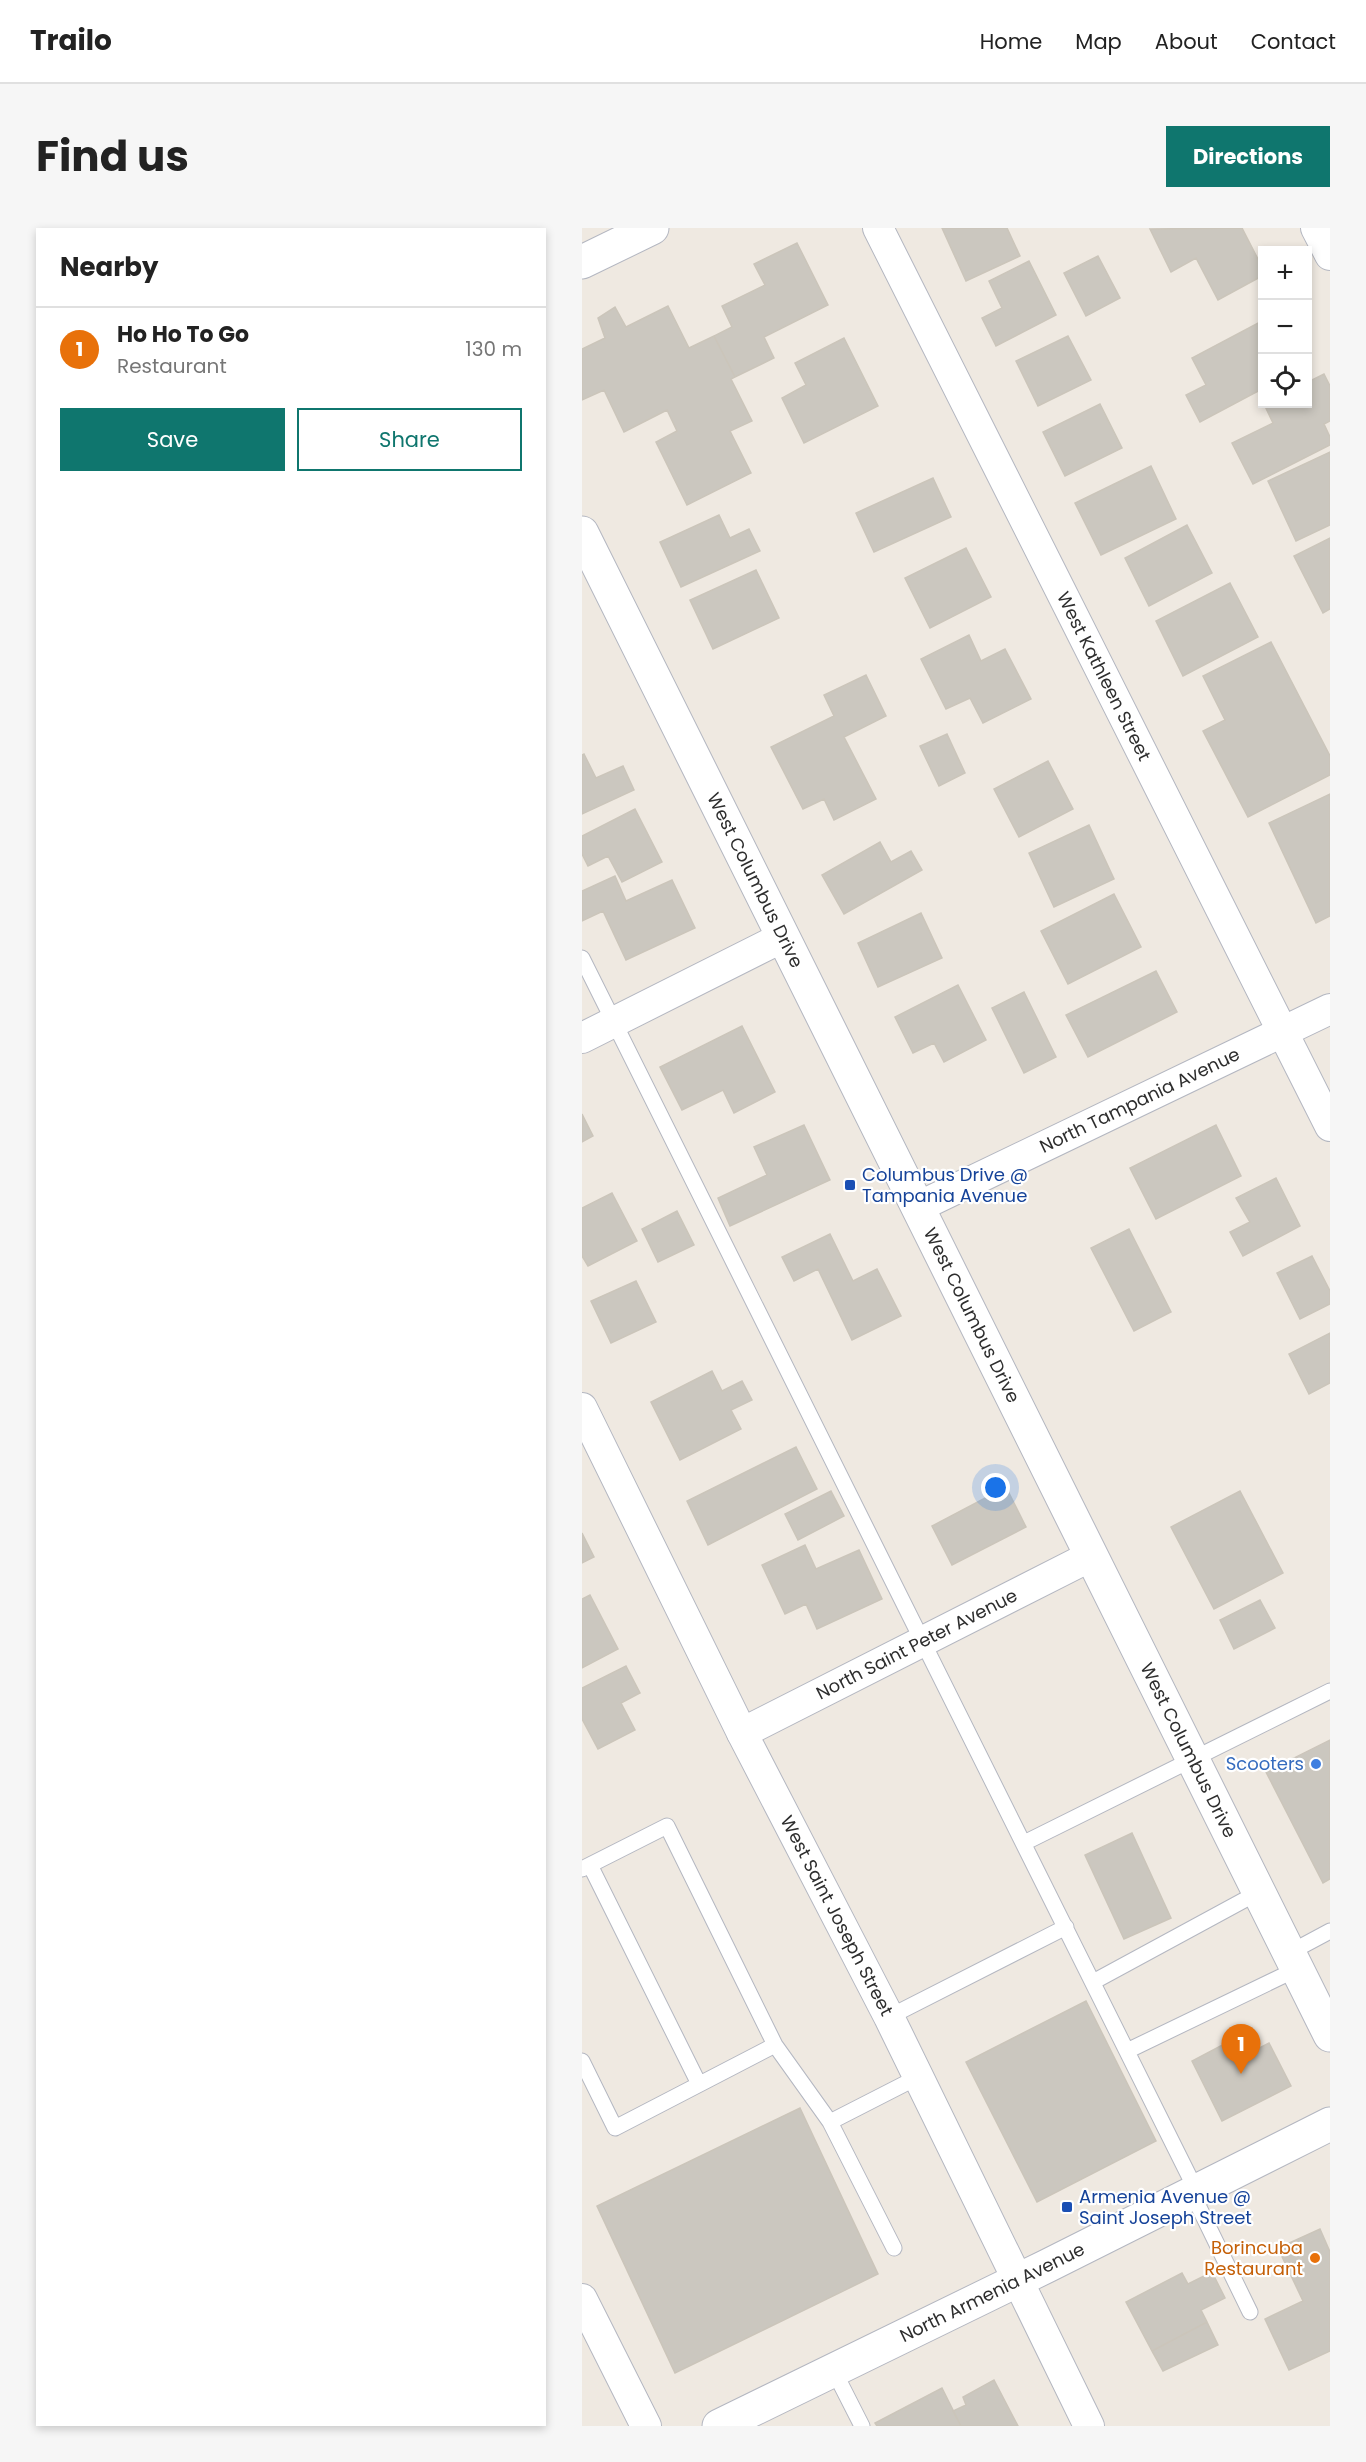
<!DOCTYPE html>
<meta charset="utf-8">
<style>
:root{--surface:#fff;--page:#f6f6f6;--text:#222;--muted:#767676;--line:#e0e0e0;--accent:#0f766e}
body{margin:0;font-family:Poppins,sans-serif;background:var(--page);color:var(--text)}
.controls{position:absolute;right:18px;top:18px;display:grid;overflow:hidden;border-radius:0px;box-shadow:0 3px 9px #0003}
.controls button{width:54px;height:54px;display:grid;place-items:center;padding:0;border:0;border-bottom:2px solid var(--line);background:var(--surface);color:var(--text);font:30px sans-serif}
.you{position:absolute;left:414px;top:1260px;width:21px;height:21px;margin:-15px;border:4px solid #fff;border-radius:50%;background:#1a73e8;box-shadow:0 0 0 9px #1a73e833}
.badge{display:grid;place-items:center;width:39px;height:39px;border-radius:50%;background:var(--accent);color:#fff;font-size:20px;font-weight:700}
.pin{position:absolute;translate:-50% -50px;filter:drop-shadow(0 2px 3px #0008)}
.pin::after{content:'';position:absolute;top:32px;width:21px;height:18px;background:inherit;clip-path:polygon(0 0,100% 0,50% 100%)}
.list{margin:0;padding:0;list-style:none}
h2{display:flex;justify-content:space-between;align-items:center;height:78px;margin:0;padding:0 24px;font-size:26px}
h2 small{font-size:20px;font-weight:400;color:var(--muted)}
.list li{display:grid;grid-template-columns:39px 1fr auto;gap:18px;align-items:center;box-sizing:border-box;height:84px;padding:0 24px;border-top:2px solid var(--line)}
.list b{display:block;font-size:22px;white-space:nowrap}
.list p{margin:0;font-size:20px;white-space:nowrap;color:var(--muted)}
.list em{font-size:20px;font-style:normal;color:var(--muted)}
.actions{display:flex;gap:12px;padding:18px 24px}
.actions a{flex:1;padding:14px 0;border:2px solid var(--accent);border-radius:0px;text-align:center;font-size:21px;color:var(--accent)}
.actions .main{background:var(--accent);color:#fff}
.icon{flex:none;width:33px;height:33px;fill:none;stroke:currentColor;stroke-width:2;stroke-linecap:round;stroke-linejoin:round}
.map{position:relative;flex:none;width:748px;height:2198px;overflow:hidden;border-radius:0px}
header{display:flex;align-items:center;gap:36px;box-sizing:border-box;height:84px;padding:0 30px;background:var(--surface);border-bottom:2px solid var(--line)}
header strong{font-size:28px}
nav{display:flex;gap:33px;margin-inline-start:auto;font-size:21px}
.intro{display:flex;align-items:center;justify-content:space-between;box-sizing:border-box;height:144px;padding:0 36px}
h1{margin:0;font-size:42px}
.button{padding:15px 27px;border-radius:0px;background:var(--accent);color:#fff;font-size:21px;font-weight:700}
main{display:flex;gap:36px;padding:0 36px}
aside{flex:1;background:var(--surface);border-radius:0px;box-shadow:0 3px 9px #0003}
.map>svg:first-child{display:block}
.building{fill:#cbc7bf;stroke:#cbc5ba;stroke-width:1.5}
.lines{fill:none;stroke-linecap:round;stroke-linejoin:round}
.service-casing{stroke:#b4b7c1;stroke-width:17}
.minor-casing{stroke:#b4b7c1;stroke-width:32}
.tertiary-casing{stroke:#b4b7c1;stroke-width:35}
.secondary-casing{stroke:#b4b7c1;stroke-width:35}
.service{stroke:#fff;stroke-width:15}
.minor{stroke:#fff;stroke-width:30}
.tertiary{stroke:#fff;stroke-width:33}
.secondary{stroke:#fff;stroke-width:33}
.transit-dot{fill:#1a4fb4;stroke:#fff;stroke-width:2}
.shop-dot{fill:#3f7fe0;stroke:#fff;stroke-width:2}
.food-dot{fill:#e8710a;stroke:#fff;stroke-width:2}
.labels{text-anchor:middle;stroke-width:4.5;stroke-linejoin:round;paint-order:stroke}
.street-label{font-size:18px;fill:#2e2e2e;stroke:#fff}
.transit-label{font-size:18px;fill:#164399;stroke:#fff;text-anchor:start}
.shop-label{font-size:18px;fill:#366cbe;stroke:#fff;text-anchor:end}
.food-label{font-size:18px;fill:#c56008;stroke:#fff;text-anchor:end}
</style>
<header>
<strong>Trailo</strong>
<nav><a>Home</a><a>Map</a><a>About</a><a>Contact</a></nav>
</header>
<div class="intro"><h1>Find us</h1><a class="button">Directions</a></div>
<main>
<aside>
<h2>Nearby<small></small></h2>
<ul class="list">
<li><span class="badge" style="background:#e8710a">1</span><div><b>Ho Ho To Go</b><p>Restaurant</p></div><em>130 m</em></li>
</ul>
<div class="actions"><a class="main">Save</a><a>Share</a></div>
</aside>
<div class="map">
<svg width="748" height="2198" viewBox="0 0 748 2198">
<rect width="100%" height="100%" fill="#efe9e1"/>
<path class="building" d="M360 0H425L438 28 384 53Z
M660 0 680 39V48L636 72 614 30 589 44 568 1Z
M215 15 246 77 182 109 192 130 153 149 132 108 150 99 140 78 183 57 172 36Z
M516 28 538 70 504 88 482 45Z
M447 33 474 87 414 118 400 90 420 80 407 53Z
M86 78 107 120 132 108 153 149 149 151 170 193 148 203 169 245 105 277 74 214 95 203 85 182 42 204 22 162 0 172V121L23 110 16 90 33 79 44 99Z
M680 93V161L618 194 604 167 624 157 610 130Z
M486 108 509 152 456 178 434 133Z
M262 110 296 178 222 215 200 170 224 157 213 135Z
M742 146 748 158V193L742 196 748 209V217L671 256 650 215 691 195 682 176H726V154Z
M518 176 540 220 483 248 461 204Z
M748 224V297L714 313 686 253Z
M569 238 594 291 519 327 493 275Z
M351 250 369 289 292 324 274 285Z
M137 287 148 310 167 301 178 323 99 359 78 314Z
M605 297 630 345 567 378 543 330Z
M748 310V381L741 385 712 328Z
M384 320 409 369 348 400 323 350Z
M174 342 197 390 131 421 108 372Z
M648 355 676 409 601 448 574 393Z
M387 407 399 433 423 421 449 471 401 495 388 470 364 481 339 431Z
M689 414 748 528V547L666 589 621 503 643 492 621 448Z
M284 447 304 488 262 509 294 571 252 592 242 571 221 581 189 519 252 488 242 467Z
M365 506 383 545 357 558 338 518Z
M2 526 14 550 41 538 52 562 0 586V527Z
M466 533 491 581 437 609 412 561Z
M748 566V688L734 695 687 595Z
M53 581 80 634 40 654 26 628 6 638 0 626V608Z
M507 597 532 651 472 679 447 625Z
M298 614 309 634 329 623 340 642 262 686 240 647Z
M33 648 44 673 90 652 113 700 44 732 21 683 0 693V663Z
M532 666 559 719 486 756 459 703Z
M339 685 360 730 296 759 276 715Z
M574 743 595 784 506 829 484 787Z
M376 757 404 812 362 834 352 815 331 825 313 789Z
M442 764 474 829 442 845 410 780Z
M160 798 193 864 152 885 141 862 100 882 78 839Z
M0 886 11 908 0 914Z
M222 897 248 952 148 998 136 970 185 947 172 919Z
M634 897 659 948 574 991 548 940Z
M694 950 718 998 661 1028 648 1004 668 994 654 970Z
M30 965 55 1013 6 1038 0 1028V980Z
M95 983 112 1017 76 1034 60 1001Z
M547 1001 589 1084 552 1103 509 1020Z
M248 1006 271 1053 295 1041 319 1088 270 1112 236 1041 212 1053 200 1029Z
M730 1028 748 1063V1076L718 1091 695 1045Z
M54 1053 74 1094 29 1115 9 1073Z
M748 1105V1155L727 1166 707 1126Z
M130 1143 140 1163 160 1153 170 1172 149 1182 159 1201 98 1232 69 1174Z
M214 1219 235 1261 126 1317 105 1273Z
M424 1259 444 1299 370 1337 350 1298Z
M249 1263 262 1288 216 1312 203 1286Z
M658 1263 701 1345 632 1381 589 1299Z
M0 1305 12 1329 0 1335Z
M223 1317 234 1341 277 1322 300 1371 235 1401 224 1376 203 1386 180 1337Z
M8 1367 36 1421 0 1440V1371Z
M678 1372 693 1400 652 1421 638 1392Z
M44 1438 58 1465 39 1475 53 1502 16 1521 0 1491V1460Z
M748 1512V1651L741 1655 684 1544Z
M550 1605 589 1690 542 1711 503 1627Z
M504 1773 574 1913 455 1974 384 1834Z
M648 1813 658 1830 687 1815 709 1858 640 1893 610 1833Z
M218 1880 296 2046 93 2145 15 1978Z
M738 2001 748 2024V2123L707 2142 683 2091 721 2073 696 2020Z
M630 2044 643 2070 619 2082 625 2094 570 2123 544 2074 600 2045 606 2056Z
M625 2094 636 2117 581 2143 570 2123Z
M412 2152 436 2198H379L371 2183 384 2177 381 2169Z
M360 2160 379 2198H295L293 2195Z"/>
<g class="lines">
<g class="service-casing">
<path id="service" d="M0 730 614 1962
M442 1615 748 1463
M8 1637 117 1856
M0 1641 85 1598 193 1817 248 1894 336 1849
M707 1725 748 1703
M511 1754 677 1664
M307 1789 484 1699
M545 1823 715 1741
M0 1833 33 1900 193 1817
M248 1894 312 2020
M610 1965 668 2084
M252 2143 280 2198"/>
</g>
<g class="minor-casing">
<g id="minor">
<path id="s1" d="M296 0 748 898"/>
<path d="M734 0 748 27"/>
<path d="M0 810 201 709"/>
<path id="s2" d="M336 979 748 781"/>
<path id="s3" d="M0 1180 160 1505 307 1789 507 2198"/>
<path id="s4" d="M160 1505 509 1328"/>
<path d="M0 2071 64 2198"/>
</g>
</g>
<g class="tertiary-casing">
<path id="tertiary" d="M0 34 70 0"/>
</g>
<g class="secondary-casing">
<g id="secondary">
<path id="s5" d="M0 305 748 1807"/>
<path id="s6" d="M137 2198 465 2038 748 1896"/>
</g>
</g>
<use href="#service" class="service"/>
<use href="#minor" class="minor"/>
<use href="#tertiary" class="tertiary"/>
<use href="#secondary" class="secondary"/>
</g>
<g class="transit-dot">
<rect x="262" y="951" width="12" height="12" rx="3"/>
<rect x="479" y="1973" width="12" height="12" rx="3"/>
</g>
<circle class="shop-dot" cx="734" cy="1536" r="6"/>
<circle class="food-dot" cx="733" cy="2030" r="6"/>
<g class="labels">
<g class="street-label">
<text dy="6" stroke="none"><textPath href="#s1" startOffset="502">West Kathleen Street</textPath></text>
<text dy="6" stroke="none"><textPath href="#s5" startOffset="388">West Columbus Drive</textPath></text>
<text dy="6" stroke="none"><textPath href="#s2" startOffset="246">North Tampania Avenue</textPath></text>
<text dy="6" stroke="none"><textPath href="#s5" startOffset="874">West Columbus Drive</textPath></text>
<text dy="6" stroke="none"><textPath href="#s4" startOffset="196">North Saint Peter Avenue</textPath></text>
<text dy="6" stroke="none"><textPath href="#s5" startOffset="1360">West Columbus Drive</textPath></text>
<text dy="6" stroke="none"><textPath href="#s3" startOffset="568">West Saint Joseph Street</textPath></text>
<text dy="6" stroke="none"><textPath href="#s6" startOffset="304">North Armenia Avenue</textPath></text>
</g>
<g class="transit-label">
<text x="280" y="953">Columbus Drive @<tspan x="280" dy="21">Tampania Avenue</tspan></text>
<text x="497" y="1975">Armenia Avenue @<tspan x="497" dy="21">Saint Joseph Street</tspan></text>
</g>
<g class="shop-label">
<text x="722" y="1542">Scooters</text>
</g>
<g class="food-label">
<text x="721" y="2026">Borincuba<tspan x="721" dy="21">Restaurant</tspan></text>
</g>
</g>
</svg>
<div class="controls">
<button>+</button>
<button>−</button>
<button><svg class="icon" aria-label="locate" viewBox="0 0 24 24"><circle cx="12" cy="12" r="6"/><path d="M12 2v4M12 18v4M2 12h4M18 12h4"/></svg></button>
</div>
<div class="you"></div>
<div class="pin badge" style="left:659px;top:1846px;background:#e8710a">1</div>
</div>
</main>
